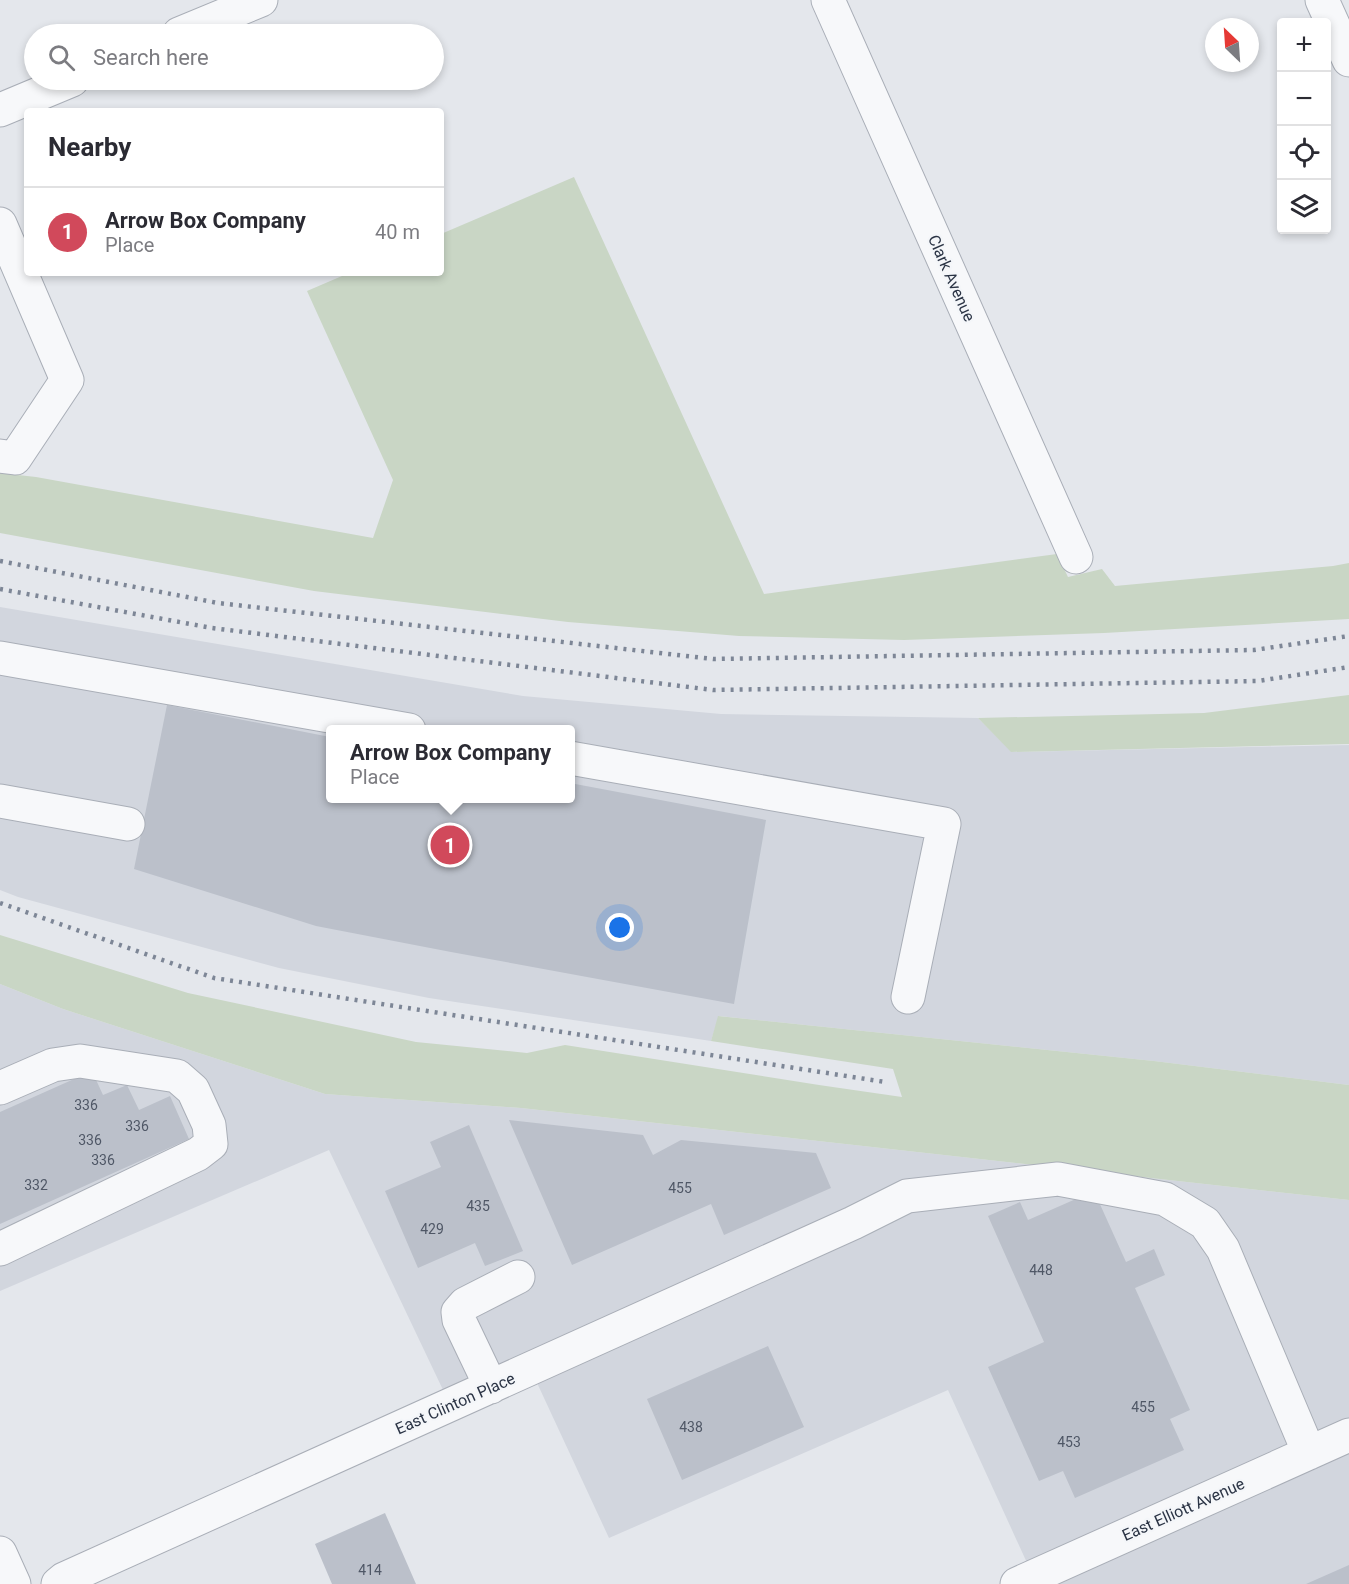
<!DOCTYPE html>
<meta charset="utf-8">
<style>
:root{--surface:#fff;--page:#f7f7f7;--text:#2b2b33;--muted:#7c7c81;--line:#e1e1e2;--accent:#d1495b}
body{margin:0;font-family:Roboto,sans-serif;background:var(--page);color:var(--text)}
.controls{position:absolute;right:18px;top:18px;display:grid;overflow:hidden;border-radius:6px;box-shadow:0 3px 9px #0003}
.controls button{width:54px;height:54px;display:grid;place-items:center;padding:0;border:0;border-bottom:2px solid var(--line);background:var(--surface);color:var(--text);font:30px sans-serif}
.compass{position:absolute;left:1205px;top:18px;width:54px;height:54px;border-radius:50%;background:var(--surface);box-shadow:0 3px 9px #0003;rotate:335deg}
.you{position:absolute;left:620px;top:928px;width:21px;height:21px;margin:-15px;border:4px solid #fff;border-radius:50%;background:#1a73e8;box-shadow:0 0 0 9px #1a73e833}
.badge{display:grid;place-items:center;width:39px;height:39px;border-radius:50%;background:var(--accent);color:#fff;font-size:20px;font-weight:700}
.pin{position:absolute;translate:-50% -50%;border:3px solid #fff;box-shadow:0 2px 6px #0006}
.popup{position:absolute;left:326px;top:725px;width:249px;height:78px;box-sizing:border-box;display:grid;place-content:center;border-radius:6px;background:var(--surface);filter:drop-shadow(0 2px 4px #0005);font-size:20px;white-space:nowrap;color:var(--muted)}
.popup b{font-size:22px;color:var(--text)}
.popup::after{content:'';position:absolute;left:50%;top:100%;margin-left:-12px;border:12px solid transparent;border-top-color:var(--surface)}
.list{margin:0;padding:0;list-style:none}
h2{display:flex;justify-content:space-between;align-items:center;height:78px;margin:0;padding:0 24px;font-size:26px}
h2 small{font-size:20px;font-weight:400;color:var(--muted)}
.list li{display:grid;grid-template-columns:39px 1fr auto;gap:18px;align-items:center;box-sizing:border-box;height:90px;padding:0 24px;border-top:2px solid var(--line)}
.list b{display:block;font-size:22px;white-space:nowrap}
.list p{margin:0;font-size:20px;white-space:nowrap;color:var(--muted)}
.list em{font-size:20px;font-style:normal;color:var(--muted)}
.icon{flex:none;width:33px;height:33px;fill:none;stroke:currentColor;stroke-width:2;stroke-linecap:round;stroke-linejoin:round}
.map{position:relative;flex:none;width:1349px;height:1584px;overflow:hidden}
.search{position:absolute;background:var(--surface);box-shadow:0 3px 9px #0003;left:24px;top:24px;width:420px;height:66px;display:flex;align-items:center;gap:15px;box-sizing:border-box;padding:0 21px;border-radius:33px;color:var(--muted);font-size:22px}
.panel{position:absolute;background:var(--surface);box-shadow:0 3px 9px #0003;left:24px;top:108px;width:420px;height:168px;border-radius:6px}
.map>svg:first-child{display:block}
.built{fill:#d2d6de;fill-rule:evenodd}
.green{fill:#c9d6c5}
.building{fill:#bbc0ca}
.lines{fill:none;stroke-linecap:round;stroke-linejoin:round}
.minor-casing{stroke:#a9aeb7;stroke-width:35}
.minor{stroke:#f7f8fa;stroke-width:33}
.rail{stroke:#7d8696;stroke-width:4.5;stroke-dasharray:3 6;stroke-linecap:butt}
.labels{text-anchor:middle;stroke-width:4.5;stroke-linejoin:round;paint-order:stroke}
.number-label{font-size:14px;fill:#4f5766}
.street-label{font-size:16px;fill:#2b3445;stroke:#f4f6f9}
</style>
<div class="map">
<svg width="1349" height="1584" viewBox="0 0 1349 1584">
<rect width="100%" height="100%" fill="#e4e7ec"/>
<path class="built" d="M0 607 523 696 721 714 978 718 1012 752 1349 745V1085L1154 1061 719 1016 711 1041 429 998 279 968 18 897 0 890ZM330 730H570V798H330Z
M0 984 63 1009 325 1094 521 1108 1349 1200V1421L1028 1565 948 1390 609 1538 525 1357 444 1392 329 1150 0 1291Z
M1349 1451V1584H1050Z"/>
<path class="green" d="M574 177 764 594 1057 554 1068 577 1102 569 1115 586 1333 566 1349 563V619L1104 633 904 640 739 636 568 622 314 591 0 533V473L36 477 373 538 393 480 307 291 349 273H441V234Z
M1349 695V744L1011 752 978 718 1204 713Z
M0 935 188 993 416 1042 527 1053 565 1045 819 1085 902 1097 893 1069 711 1041 718 1016 1154 1061 1349 1085V1200L521 1108 325 1094 63 1009 0 984Z"/>
<path class="building" d="M167 705 330 737V798H570V783L766 820 734 1004 451 952 316 926 134 869Z
M92 1071 103 1095 127 1085 139 1110 170 1096 189 1139 0 1224V1112Z
M509 1120 643 1135 653 1155 681 1140 816 1153 831 1188 724 1235 711 1204 572 1265Z
M469 1125 523 1251 485 1266 475 1243 418 1268 385 1191 441 1167 430 1142Z
M1094 1191 1126 1262 1154 1249 1165 1275 1135 1288 1190 1410 1170 1419 1184 1450 1075 1498 1063 1471 1039 1481 988 1367 1044 1342 988 1216 1020 1202 1028 1220Z
M768 1346 804 1427 682 1480 647 1399Z
M385 1513 416 1584H332L315 1544Z
M1349 1565V1584H1306Z"/>
<g class="lines">
<g class="minor-casing">
<path id="minor" d="M828 0 1076 557
M1322 0 1349 60
M179 34 261 0
M0 110 72 80
M0 224 67 380 15 458 0 456
M0 658 409 730
M570 758 944 824 908 997
M0 801 128 824
M0 1088 53 1065 80 1061 177 1076 193 1090 209 1125 211 1144 198 1154 0 1249
M491 1387 459 1320 458 1312 465 1304 518 1277
M0 1553 14 1584
M58 1584 64 1579 853 1223 907 1196 1058 1179 1165 1199 1205 1223 1223 1249 1309 1453
M1017 1584 1349 1435"/>
</g>
<use href="#minor" class="minor"/>
<path class="rail" d="M0 561 218 603 713 659 1254 650 1349 636
M0 589 212 628 713 690 1258 681 1349 667
M0 903 214 978 885 1082"/>
</g>
<g class="labels">
<g class="number-label">
<text x="86" y="1110">336</text>
<text x="137" y="1131">336</text>
<text x="90" y="1145">336</text>
<text x="103" y="1165">336</text>
<text x="36" y="1190">332</text>
<text x="680" y="1193">455</text>
<text x="478" y="1211">435</text>
<text x="432" y="1234">429</text>
<text x="1041" y="1275">448</text>
<text x="1143" y="1412">455</text>
<text x="691" y="1432">438</text>
<text x="1069" y="1447">453</text>
<text x="370" y="1575">414</text>
</g>
<g class="street-label">
<text transform="translate(952 278) rotate(66)" y="6">Clark Avenue</text>
<text transform="translate(455 1403) rotate(-24)" y="6">East Clinton Place</text>
<text transform="translate(1183 1509) rotate(-24)" y="6">East Elliott Avenue</text>
</g>
</g>
</svg>
<div class="controls">
<button>+</button>
<button>−</button>
<button><svg class="icon" aria-label="locate" viewBox="0 0 24 24"><circle cx="12" cy="12" r="6"/><path d="M12 2v4M12 18v4M2 12h4M18 12h4"/></svg></button>
<button><svg class="icon" aria-label="layers" viewBox="0 0 24 24"><path d="M12 4l9 5-9 5-9-5zM3 14l9 5 9-5"/></svg></button>
</div>
<svg class="compass" viewBox="-18 -18 36 36"><path d="M0-13l5 13h-10z" fill="#e53935"/><path d="M0 13l5-13h-10z" fill="#7c7c81"/></svg>
<div class="you"></div>
<div class="pin badge" style="left:450px;top:845px">1</div>
<div class="popup"><b>Arrow Box Company</b>Place</div>
<div class="search"><svg class="icon" aria-label="search" viewBox="0 0 24 24"><circle cx="10" cy="10" r="6"/><path d="M15 15l6 6"/></svg>Search here</div>
<section class="panel">
<h2>Nearby<small></small></h2>
<ul class="list">
<li><span class="badge">1</span><div><b>Arrow Box Company</b><p>Place</p></div><em>40 m</em></li>
</ul>
</section>
</div>
